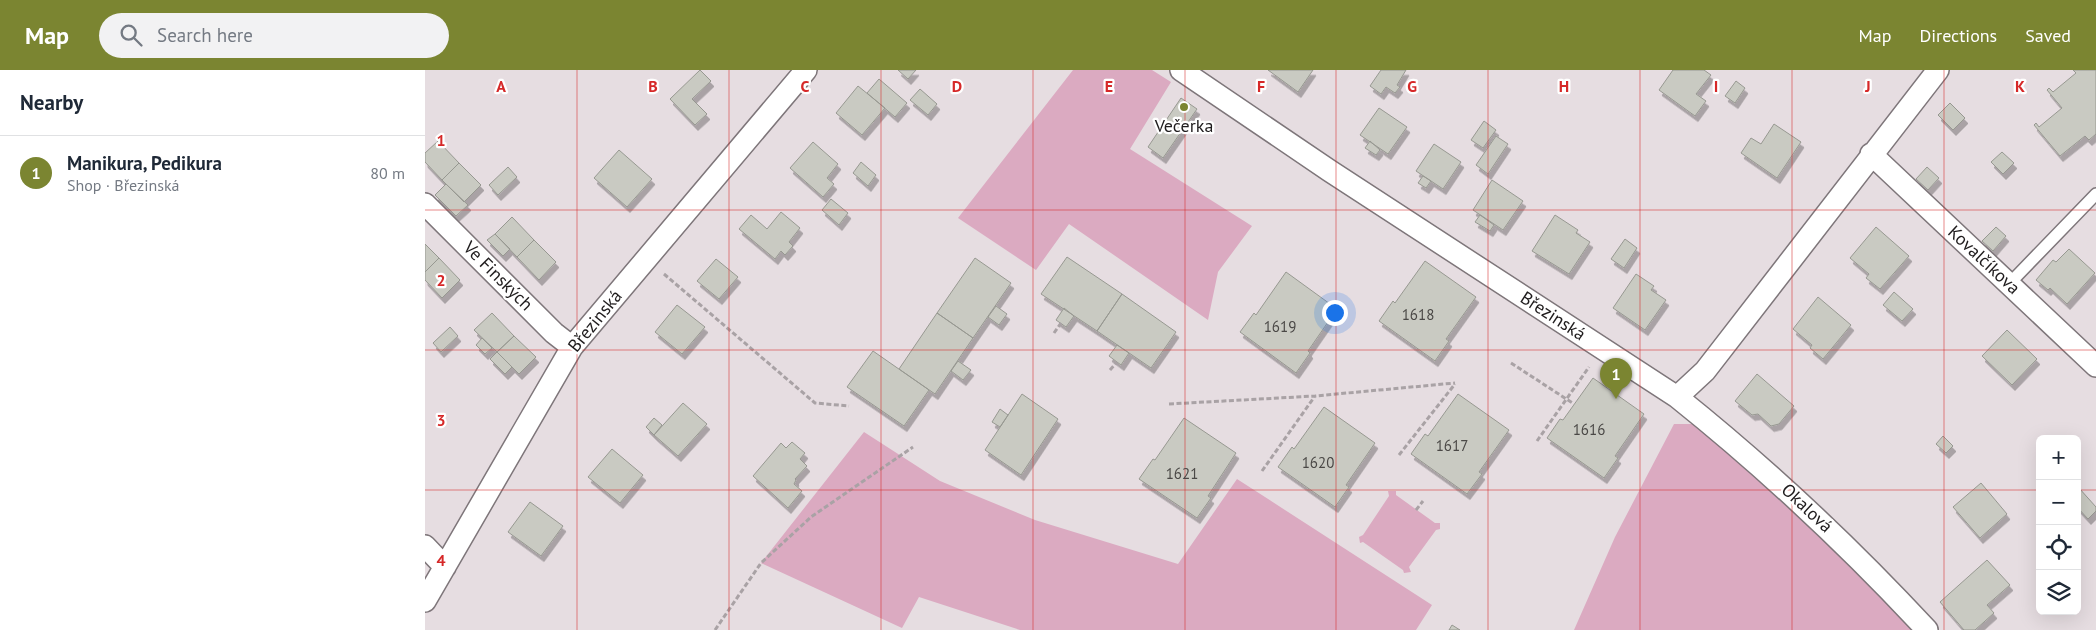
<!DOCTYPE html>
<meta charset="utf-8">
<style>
:root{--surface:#fff;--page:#f2f2f3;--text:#1f2937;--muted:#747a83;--line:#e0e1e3;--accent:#7b8531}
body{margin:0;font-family:"PT Sans",sans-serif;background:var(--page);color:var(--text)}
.controls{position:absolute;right:15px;bottom:15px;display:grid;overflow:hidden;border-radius:8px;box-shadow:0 5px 20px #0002}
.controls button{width:45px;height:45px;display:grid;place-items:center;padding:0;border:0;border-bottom:1px solid var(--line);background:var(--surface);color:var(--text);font:25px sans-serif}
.you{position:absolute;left:909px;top:242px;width:18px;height:18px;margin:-12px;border:4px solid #fff;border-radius:50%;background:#1a73e8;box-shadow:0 0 0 8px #1a73e833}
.badge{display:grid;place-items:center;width:32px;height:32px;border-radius:50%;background:var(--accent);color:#fff;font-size:16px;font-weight:700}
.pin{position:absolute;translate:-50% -41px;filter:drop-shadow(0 1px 2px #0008)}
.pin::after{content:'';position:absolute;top:26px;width:18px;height:15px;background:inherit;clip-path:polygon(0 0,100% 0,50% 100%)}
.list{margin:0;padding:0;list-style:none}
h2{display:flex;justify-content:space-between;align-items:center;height:65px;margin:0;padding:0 20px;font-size:21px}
h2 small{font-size:16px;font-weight:400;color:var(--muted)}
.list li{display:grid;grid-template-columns:32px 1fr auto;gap:15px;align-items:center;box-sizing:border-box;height:75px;padding:0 20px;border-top:1px solid var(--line)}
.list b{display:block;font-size:19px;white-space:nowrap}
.list p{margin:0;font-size:16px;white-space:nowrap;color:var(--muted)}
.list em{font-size:16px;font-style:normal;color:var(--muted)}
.icon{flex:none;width:28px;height:28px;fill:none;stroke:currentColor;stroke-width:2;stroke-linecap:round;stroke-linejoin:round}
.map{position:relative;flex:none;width:1671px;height:560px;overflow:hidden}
header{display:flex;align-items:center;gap:30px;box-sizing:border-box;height:70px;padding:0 25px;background:var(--accent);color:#fff}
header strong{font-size:24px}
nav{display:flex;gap:28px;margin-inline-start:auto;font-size:18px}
.search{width:350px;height:45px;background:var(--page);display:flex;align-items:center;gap:12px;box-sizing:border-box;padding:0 18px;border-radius:28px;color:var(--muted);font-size:19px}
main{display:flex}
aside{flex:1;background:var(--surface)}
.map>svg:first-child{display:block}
.green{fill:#dbaac1}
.building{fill:#c9cac2;stroke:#979891;filter:url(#shadow)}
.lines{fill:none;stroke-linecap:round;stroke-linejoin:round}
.lane-casing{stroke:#7e767a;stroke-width:14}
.street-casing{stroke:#7e767a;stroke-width:24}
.path{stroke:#a9a2a5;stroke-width:3;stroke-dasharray:5 2.5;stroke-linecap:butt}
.lane{stroke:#fff;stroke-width:11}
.street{stroke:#fff;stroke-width:21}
.grid{fill:none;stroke:#d62828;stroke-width:1;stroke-opacity:0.55}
.poi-dot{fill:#7b8531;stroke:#fff;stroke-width:2}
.labels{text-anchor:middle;stroke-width:4.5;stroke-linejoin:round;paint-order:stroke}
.number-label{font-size:15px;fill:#4a4846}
.poi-label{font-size:18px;fill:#1f1c1d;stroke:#fff}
.street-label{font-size:18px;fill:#1f1c1d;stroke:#fff}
.grid-label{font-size:16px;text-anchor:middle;font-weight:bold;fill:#d62828;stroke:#fff;stroke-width:4.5;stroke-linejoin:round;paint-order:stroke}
</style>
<header>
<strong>Map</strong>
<div class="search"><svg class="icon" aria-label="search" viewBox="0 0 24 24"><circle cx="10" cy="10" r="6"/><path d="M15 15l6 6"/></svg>Search here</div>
<nav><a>Map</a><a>Directions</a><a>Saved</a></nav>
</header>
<main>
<aside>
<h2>Nearby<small></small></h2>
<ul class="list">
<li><span class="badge">1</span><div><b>Manikura, Pedikura</b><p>Shop · Březinská</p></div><em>80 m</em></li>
</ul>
</aside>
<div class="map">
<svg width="1671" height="560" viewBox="0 0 1671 560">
<defs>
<filter id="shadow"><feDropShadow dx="3" dy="5.5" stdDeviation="0" flood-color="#0004"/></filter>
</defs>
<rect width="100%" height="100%" fill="#e6dde1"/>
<path class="green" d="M648 0H727L746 12 705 79 827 156 793 202 783 250 644 154 611 200 533 148Z
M1249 354H1273L1431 496 1493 560H1149L1190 467Z
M439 362 515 411 610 450 753 494 812 409 1007 535 991 560H595L494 527 477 558 336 493Z
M963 421H971V425L1010 453H1015V459L1011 460 984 497 986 502 979 503 978 500 938 472 935 473 934 467 938 465 964 426Z"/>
<path class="building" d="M275 0 286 11 267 29 282 44 270 55 245 29Z
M473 0H491L483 9Z
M843 0H888L873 22Z
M956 0H981L972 15 975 17 970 23 961 17 956 24 945 16Z
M1248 0H1279L1286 5 1271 24 1281 31 1270 46 1234 20Z
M1648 0H1671V64L1664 70 1660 66 1635 86 1609 55 1611 53 1614 57 1637 38 1622 20 1624 18 1628 22 1651 3Z
M454 9 482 33 470 47 442 23Z
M1311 11 1320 18 1310 33 1300 26Z
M433 16 460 38 437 65 411 43Z
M495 19 512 34 503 45 485 30Z
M756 28 772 39 738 88 723 77Z
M1525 33 1540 48 1528 60 1513 45Z
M954 38 982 57 963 84 935 65Z
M1059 51 1071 60 1058 78 1046 70Z
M1349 54 1376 72 1352 108 1316 83 1326 68 1336 74Z
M1071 66 1083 74 1063 104 1051 95Z
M13 71 34 93 17 110 0 92V83Z
M945 71 955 80 951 85 940 78Z
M388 72 413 94 402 108 409 114 398 127 365 98Z
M1009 74 1036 92 1018 119 991 101Z
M194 80 227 109 202 137 169 108Z
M1577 82 1589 93 1578 104 1566 92Z
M436 92 451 105 443 116 428 103Z
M34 93 56 115 39 132 17 110Z
M83 97 92 107 73 125 64 115Z
M1502 97 1514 108 1503 120 1491 109Z
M998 106 1006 111 1001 118 993 113Z
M1067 110 1098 131 1078 160 1048 140Z
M21 114 43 135 31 146 10 125Z
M406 129 423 143 414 155 397 140Z
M356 142 375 158 364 172 368 176 360 185 356 181 350 189 314 159 326 145 342 159Z
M1055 145 1069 155 1065 161 1050 152Z
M1130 145 1153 160 1151 163 1165 172 1144 204 1107 181Z
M87 147 109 170 92 187 70 164Z
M1451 157 1484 186 1455 219 1441 208 1444 204 1425 188Z
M1571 157 1581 166 1568 181 1557 171Z
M70 164 85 179 78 186 62 170Z
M1200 169 1212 178 1199 198 1186 189Z
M109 170 131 192 114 210 92 187Z
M0 174 14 188 0 202Z
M1644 179 1670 203 1642 234 1625 218 1623 220 1611 210 1628 190 1631 192Z
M642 187 697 224 672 261 616 224Z
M14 188 35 210 17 228 0 210V202Z
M550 188 586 213 548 268 512 243Z
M291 189 313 207 294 229 272 211Z
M1000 191 1051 227 1021 269 1024 271 1010 291 954 251 968 231 970 233Z
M861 202 912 239 883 281 885 283 871 303 815 262 829 243 831 245Z
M1211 204 1229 216 1226 220 1241 230 1220 260 1188 238Z
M1469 222 1488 239 1477 251 1458 235Z
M697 224 751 262 726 298 672 261Z
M1393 227 1426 255 1398 289 1385 278 1387 275 1368 259Z
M252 235 280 257 257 284 230 262Z
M571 236 582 244 574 255 563 247Z
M639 238 649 246 641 257 631 250Z
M67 243 89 266 72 282 49 260Z
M512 243 548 268 510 324 474 299Z
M25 257 33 266 16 282 8 273Z
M1582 260 1612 289 1587 315 1557 286Z
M89 266 111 287 94 304 72 282Z
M57 268 67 278 60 284 51 275Z
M692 275 704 283 696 295 684 286Z
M448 281 504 320 479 356 422 317Z
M72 282 87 297 80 304 65 289Z
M533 291 546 300 538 310 526 301Z
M1332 304 1369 336 1354 354 1346 356 1333 344 1327 345 1310 331Z
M1168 308 1219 344 1190 386 1193 388 1179 408 1122 368 1135 349 1138 350Z
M597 324 633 349 596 405 560 380Z
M1033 324 1084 360 1054 402 1057 404 1042 424 986 384 1000 364 1003 366Z
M258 333 282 354 253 386 229 365Z
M899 337 950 373 921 415 924 417 910 437 853 397 867 377 869 379Z
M575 339 583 345 575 357 567 352Z
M229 348 237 355 229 365 221 357Z
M759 348 811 383 783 426 786 428 772 448 714 409 728 389 730 390Z
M1518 366 1528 376 1521 383 1511 374Z
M367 372 380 383 375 389 382 396 370 409 371 410 369 414 377 421 363 438 328 406 356 373 361 378Z
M187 379 218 405 195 433 163 407Z
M1556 413 1582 444 1555 468 1528 437Z
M1654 418 1671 437V441L1663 449 1652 437Z
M105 432 138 456 116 486 83 462Z
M1562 490 1585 515 1562 535 1569 543 1550 560H1539L1515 532Z
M1027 555 1035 560H1024Z"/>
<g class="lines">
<g class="lane-casing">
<path id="lane" d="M1584 214 1671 124"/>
</g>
<g class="street-casing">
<path id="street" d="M756 0 905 101 1252 327 1280 301 1513 0
M1446 84 1671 296
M0 134 129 263 147 277
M1252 327C1342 399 1424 476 1502 560
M0 476 20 497
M0 531 147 277 381 0"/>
</g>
<path class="path" d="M239 204 390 333 424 336
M578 250 582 253
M629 263 636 253
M1086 293 1149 334
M685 300 692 292
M542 305 544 307
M744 334 890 326 1030 313
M1112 371 1164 297
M974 385 1030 314
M837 401 890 326
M991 440 998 431
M290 560 336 493 386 447 488 377"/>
<use href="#lane" class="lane"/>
<use href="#street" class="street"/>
</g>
<path class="grid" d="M152 0V560M304 0V560M456 0V560M608 0V560M760 0V560M911 0V560M1063 0V560M1215 0V560M1367 0V560M1519 0V560M0 140H1671M0 280H1671M0 420H1615M1652 420H1671"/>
<circle class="poi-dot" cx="759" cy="37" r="5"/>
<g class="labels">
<g class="number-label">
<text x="993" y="250">1618</text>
<text x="855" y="262">1619</text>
<text x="1164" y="365">1616</text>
<text x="1027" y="381">1617</text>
<text x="893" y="398">1620</text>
<text x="757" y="409">1621</text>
</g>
<g class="poi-label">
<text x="759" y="62">Večerka</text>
</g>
<g class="street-label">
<text transform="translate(1559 190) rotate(43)" y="6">Kovalčíkova</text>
<text transform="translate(73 206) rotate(45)" y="6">Ve Finských</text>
<text transform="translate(1128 246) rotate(33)" y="6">Březinská</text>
<text transform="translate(170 251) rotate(-51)" y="6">Březinská</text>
<text transform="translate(1382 438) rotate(43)" y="6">Okalová</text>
</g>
</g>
<g class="grid-label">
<text x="76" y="22">A</text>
<text x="228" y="22">B</text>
<text x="380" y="22">C</text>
<text x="532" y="22">D</text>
<text x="684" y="22">E</text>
<text x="836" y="22">F</text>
<text x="987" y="22">G</text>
<text x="1139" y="22">H</text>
<text x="1291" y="22">I</text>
<text x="1443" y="22">J</text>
<text x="1595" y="22">K</text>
<text x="16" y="76">1</text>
<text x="16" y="216">2</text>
<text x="16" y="356">3</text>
<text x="16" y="496">4</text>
</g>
</svg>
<div class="controls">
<button>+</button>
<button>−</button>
<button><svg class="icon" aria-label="locate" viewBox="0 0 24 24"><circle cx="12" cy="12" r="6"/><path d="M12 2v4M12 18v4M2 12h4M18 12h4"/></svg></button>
<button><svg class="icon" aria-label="layers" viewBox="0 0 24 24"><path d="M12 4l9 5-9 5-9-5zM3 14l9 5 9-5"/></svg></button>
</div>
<div class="you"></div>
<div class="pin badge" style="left:1191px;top:329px">1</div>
</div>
</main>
